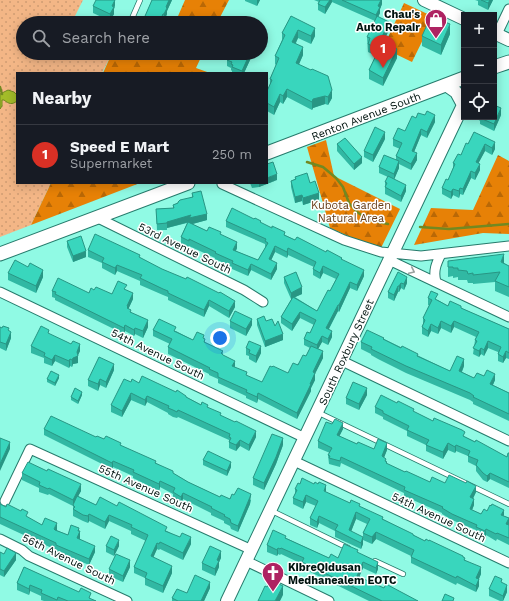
<!DOCTYPE html>
<meta charset="utf-8">
<style>
:root{--surface:#171b24;--page:#20242c;--text:#f1f3f6;--muted:#9ea1a6;--line:#363941;--accent:#d93025}
body{margin:0;font-family:"Work Sans",sans-serif;background:var(--page);color:var(--text)}
.controls{position:absolute;right:12px;top:12px;display:grid;overflow:hidden;border-radius:0px;box-shadow:0 2px 10px #0003}
.controls button{width:36px;height:36px;display:grid;place-items:center;padding:0;border:0;border-bottom:1px solid var(--line);background:var(--surface);color:var(--text);font:20px sans-serif}
.you{position:absolute;left:220px;top:338px;width:14px;height:14px;margin:-10px;border:3px solid #fff;border-radius:50%;background:#1a73e8;box-shadow:0 0 0 6px #1a73e833}
.badge{display:grid;place-items:center;width:26px;height:26px;border-radius:50%;background:var(--accent);color:#fff;font-size:13px;font-weight:700}
.pin{position:absolute;translate:-50% -33px;filter:drop-shadow(0 1px 2px #0008)}
.pin::after{content:'';position:absolute;top:21px;width:14px;height:12px;background:inherit;clip-path:polygon(0 0,100% 0,50% 100%)}
.list{margin:0;padding:0;list-style:none}
h2{display:flex;justify-content:space-between;align-items:center;height:52px;margin:0;padding:0 16px;font-size:17px}
h2 small{font-size:13px;font-weight:400;color:var(--muted)}
.list li{display:grid;grid-template-columns:26px 1fr auto;gap:12px;align-items:center;box-sizing:border-box;height:60px;padding:0 16px;border-top:1px solid var(--line)}
.list b{display:block;font-size:15px;white-space:nowrap}
.list p{margin:0;font-size:13px;white-space:nowrap;color:var(--muted)}
.list em{font-size:13px;font-style:normal;color:var(--muted)}
.icon{flex:none;width:22px;height:22px;fill:none;stroke:currentColor;stroke-width:2;stroke-linecap:round;stroke-linejoin:round}
.map{position:relative;flex:none;width:509px;height:601px;overflow:hidden}
.search{position:absolute;background:var(--surface);box-shadow:0 2px 10px #0003;left:16px;top:16px;width:252px;height:44px;display:flex;align-items:center;gap:10px;box-sizing:border-box;padding:0 14px;border-radius:22px;color:var(--muted);font-size:15px}
.panel{position:absolute;background:var(--surface);box-shadow:0 2px 10px #0003;left:16px;top:72px;width:252px;height:112px;border-radius:0px}
.map>svg:first-child{display:block}
.green{fill:url(#green-dots)}
.forest{fill:url(#forest-firs)}
.water{fill:#a3bc29;stroke:#728921}
.lines{fill:none;stroke-linecap:round;stroke-linejoin:round}
.stream{stroke:#728921;stroke-width:2.5}
.service-casing{stroke:#267b6c;stroke-width:6}
.minor-casing{stroke:#267b6c;stroke-width:11}
.tertiary-casing{stroke:#267b6c;stroke-width:14}
.secondary-casing{stroke:#267b6c;stroke-width:15}
.service{stroke:#fff;stroke-width:4.5}
.minor{stroke:#fff;stroke-width:9}
.tertiary{stroke:#fff;stroke-width:12}
.secondary{stroke:#fff;stroke-width:13}
.wall{fill:#31b8a3}
.shaded-wall{fill:#289684}
.building{fill:#39d6bd;stroke:#289684}
.oneway{stroke:#99a19f}
.labels{text-anchor:middle;stroke-width:3;stroke-linejoin:round;paint-order:stroke}
.poi-label{font-size:11px;font-weight:bold;fill:#00130f;stroke:#fff;text-anchor:end}
.street-label{font-size:11px;fill:#00130f;stroke:#fff}
.park-label{font-size:11px;fill:#673d18;stroke:#fff}
</style>
<div class="map">
<svg width="509" height="601" viewBox="0 0 509 601">
<defs>
<pattern id="green-dots" width="8" height="8" patternUnits="userSpaceOnUse"><rect width="8" height="8" fill="#f3b686"/><path d="M2 2h.1M6 6h.1" fill="none" stroke="#cf9c72" stroke-width="1.8" stroke-linecap="round"/></pattern>
<pattern id="forest-firs" width="22" height="20" patternUnits="userSpaceOnUse"><rect width="22" height="20" fill="#e78106"/><path d="M5 1l3.5 6h-7zM16 11l3.5 6h-7z" fill="#b96806"/></pattern>
</defs>
<rect width="100%" height="100%" fill="#90fae4"/>
<path class="green" d="M0 0H83L75 16 88 23H23V53H112L102 73H17V183H51L31 225 0 237Z"/>
<path class="forest" d="M185 0H229L217 23H175Z
M404 3 434 17 412 62 383 48Z
M112 53H152L159 56 160 53H203L196 68 210 73H103Z
M326 140 334 176 400 209 380 250 330 228 307 147Z
M498 155 509 161V234L483 233 414 245 431 208 473 210Z
M51 183H140L31 225Z"/>
<path class="water" d="M8 90 14 92 17 95V101C12 105 9 104 4 100H2V106L0 109V94Z"/>
<g class="lines">
<path class="stream" d="M0 87 2 94
M307 162 323 167 336 178 343 187 349 203 357 212 369 220 388 224
M420 227 449 229 509 224"/>
<g class="service-casing">
<path id="service" d="M130 23 140 0
M317 412 509 504
M270 510 348 548
M375 561 403 574"/>
</g>
<g class="minor-casing">
<path id="minor" d="M497 34 509 9
M222 184 344 240 381 252 421 256 509 246
M96 217 244 290 263 302
M389 260 509 317
M436 282C433 271 436 264 441 254
M0 292 305 438
M342 361 509 441
M294 461 509 563
M5 501 30 449 252 550
M0 539 22 550 29 556 127 601
M246 561 329 601"/>
</g>
<g class="tertiary-casing">
<path id="tertiary" d="M424 0 464 19
M494 33 509 40
M446 85 456 92 463 105
M227 601 464 103"/>
</g>
<g class="secondary-casing">
<path id="secondary" d="M494 67 509 62
M267 153 464 78
M0 254 188 183"/>
</g>
<use href="#service" class="service"/>
<use href="#minor" class="minor"/>
<use href="#tertiary" class="tertiary"/>
<use href="#secondary" class="secondary"/>
</g>
<path class="wall" d="M115 0V5L114 9V14L110 21 93 13V6Z
M152 0H172L167 11V14L164 21 163 20 162 23H142Z
M245 0H260L257 6 245 1Z
M314 0H382V4L380 9V13L378 17 389 30 383 42 397 58 383 86 369 79V70L376 56 368 52 367 37 375 21 332 2 325 14 318 10V4L319 2Z
M475 0H493L488 10 478 5V1Z
M291 16 315 36 311 44 298 38 296 43 303 55 299 64 332 98 328 105 325 104 313 108 312 110 287 97 283 104 280 102 274 115 267 111V91L270 85V79L276 65 275 64V56L282 40V33Z
M450 34 441 55 422 46V36Z
M207 53H218L215 58 207 54Z
M227 60H250L244 73H232V71L231 70V68L227 66Z
M501 115 494 131 480 124V121L479 120V117H494Z
M416 118 435 122 427 138 421 135 414 152 417 160 411 170 399 164V168L394 179 406 191 401 202 385 194V182L388 177 379 173V167L396 160V156L400 149 393 146V139L405 131Z
M474 132 495 149 492 155 485 151 478 163 480 170 475 180 471 178 463 195 460 194 459 198 453 195 451 199 442 194V188L448 180 453 168V163L461 155 468 144Z
M385 139 373 162 364 157V151Z
M337 144 362 163 354 170 337 151Z
M295 177 310 183 319 200 303 205 302 201 295 203 291 187V181L295 179Z
M277 180 259 187 252 188 250 183H267Z
M192 193 207 220 192 224 207 231 221 235 237 248 236 251 258 260 265 248V244L226 227V221L261 223 295 240 342 260 364 276 357 291 350 288 339 312 338 311 329 329 332 337 328 345 322 342 318 349 323 358 315 373V380L311 388V391L297 419 258 399 257 403 246 398V396L218 383V379L209 375V374L168 354V347L170 344 153 336V330L176 331 193 340 204 338 205 342 223 351V355L235 367 247 376 262 382 288 373 306 356 310 348 304 345V339L310 333 314 325 300 318 292 331 281 323V317L292 298 291 299 284 283V277L302 294 295 297 317 311 330 291 336 279 323 273 320 279 313 275V269L314 267 288 255 287 258 275 252 271 260 277 269 271 280 251 270 248 276 232 269V267L215 259V258L189 246V247L181 244V237L187 223 167 228V230H157L156 209 173 208V205L192 197Z
M67 241 86 257 73 262 67 247Z
M88 250 140 258 235 307 229 318 209 306 204 317 168 300V297L163 295 140 285V281L117 271 115 275 102 268V263L88 257Z
M448 261 504 263 509 266V297L495 291V282L473 284V283H468L467 280H458V277L453 278V276L448 277Z
M398 272 407 283 404 290 401 288 399 292H398L394 301 388 298V292Z
M8 273 43 277 36 293 8 280Z
M94 290 112 294 127 290 133 299 128 309 131 312 148 327 143 338 135 334 134 336 125 331 124 334 55 300V298L52 297V291L89 293Z
M428 298 438 300 448 306 461 308 509 329V359L506 358 503 363 498 361V352L488 348 484 356 481 354 479 357 473 354 475 340 476 337 454 327 451 333 441 328 438 334 431 331 428 337 422 334V327L423 324V318L429 305H428Z
M257 319 266 321 283 340 265 347 257 325Z
M230 321 252 325 246 336 230 328Z
M0 327 9 331 11 338 6 351 0 348Z
M49 334 80 351 78 355V363L73 364 72 367 70 366 69 368 55 361 52 366 44 363V358L31 353V346Z
M384 339 450 371 464 366 462 372 474 378 495 380 493 385 509 393V421L473 404V402L470 400 406 373 378 359 371 355V354L361 349V342Z
M246 348 261 353 256 363 249 359V356L246 355Z
M114 370 106 388 100 385 98 391 88 386V380Z
M59 378 55 386 47 382V379Z
M131 382 139 383 186 397 208 408 256 437 249 451 240 446 236 451 229 448V440L178 417 177 418 173 417 168 414V413L147 402 145 406 131 400 122 417 111 412V405Z
M82 395 78 404 71 400V397Z
M367 395 359 410 346 404V398Z
M375 407 414 412 507 457 509 453V488L490 479 487 482 483 480 476 471V466L468 462V456L456 451 455 453 448 450 443 459 426 451V445L407 436V431L383 419V417L375 413Z
M332 424 343 429 339 436 357 444 374 449 387 450 384 457 387 464 405 472 430 482 445 483 476 492 473 499 474 505 472 510 481 514 487 511 504 516 509 518V545L497 539 496 541 486 535 485 538 476 533V530L452 520 442 514V513L404 496V493L341 463 340 467 329 464 328 455 330 453 318 448V441Z
M44 429 96 437 104 439 121 446 156 463 188 482 220 497 230 499 234 495 251 500 250 504 238 532 231 529 230 526 224 523V521L211 515V513L183 499 181 503 173 498V494L160 487 159 491 133 478V476L113 467 112 469 44 435Z
M283 445 276 464 264 490 253 485V478Z
M203 460 231 467 227 476 203 465Z
M22 473 81 491 78 496 96 505 167 531 191 544 183 560 160 549 159 550 157 549 153 557 172 573 163 593 145 585V578L134 573V567L146 541 131 534V531L109 521 105 529 89 521 88 523 83 521 73 516V506L49 494 48 495 39 492V488L22 480Z
M295 489 326 492 350 503 360 507 425 541 463 558 465 560 481 574 479 579V586L476 592 457 583 456 585 411 563V556L376 539 372 544 363 540V533L367 524 356 519 351 531 363 544 361 549 335 537V531L319 523 317 528 310 525V518L316 506 306 502 303 509 293 504V498L295 494Z
M0 504 42 525 57 530H56L68 535 79 531 80 538V539L95 552 89 565 56 551V550L0 524Z
M286 538 329 558H338L358 553 378 569 376 574 363 568 359 577 384 588 418 601H369L302 568V564L281 554 280 555 278 554 277 556 267 552V545Z
M106 546H119L114 556 106 552Z
M0 552 16 560 4 577 0 575Z
M221 558 219 562V567L215 576 202 570V563Z
M24 567 91 599 96 601H44L41 600V596L30 591 29 595 17 590V583Z
M130 567 123 582 109 576V569Z
M210 588 204 601H172V598L187 593Z
M489 589 507 592 503 601H500L489 596Z"/>
<path class="shaded-wall" d="M115 0V5L114 9V14L110 21V14L112 6Z
M169 0H172L167 11V14L164 21V14L166 7Z
M257 0H260L257 6Z
M330 0H332V2L325 14V7Z
M381 0H382V4L380 9V13L376 21V15L378 6Z
M490 0H493L488 10V3Z
M163 14V20L162 23H159Z
M389 22V30L380 49V41Z
M450 24V34L441 55V45Z
M315 28V36L311 44V36Z
M298 30V38L292 50V42Z
M303 47V55L296 71V63Z
M397 49V58L383 86V78Z
M215 53H218L215 58Z
M250 53V60L244 73H242V71Z
M287 89V97L283 104V96Z
M332 90V98L328 105V97Z
M280 94V102L274 115V107Z
M325 96V104L313 108 312 110V102L313 99Z
M501 108V115L494 131V124Z
M435 115V122L427 138V132Z
M421 129V135L412 157V151Z
M385 132V139L373 162V155Z
M495 142V149L492 155V148Z
M485 144V151L476 168V162Z
M417 153V160L411 170V164Z
M362 157V163L354 170V164Z
M399 161V168L394 180V174Z
M480 164V170L475 180V173Z
M471 171V178L463 195V189Z
M277 174V180L259 187V183H267V178Z
M406 185V191L401 202V196Z
M460 188V194L459 198V191Z
M453 189V195L451 199V192Z
M319 193V200L303 205V198Z
M302 195V201L295 203V197Z
M207 214V220L189 225V222L167 228V222L191 215Z
M237 242V248L233 256V250Z
M275 246V252L269 265V259Z
M288 248V255L287 258V252Z
M86 251V257L73 262V256Z
M504 254V264L501 262Z
M277 263V269L271 280V274Z
M251 264V270L248 276V270Z
M117 265V271L115 275V268Z
M323 266V273L320 279V273Z
M43 270V277L36 293V286Z
M364 270V276L357 291V285Z
M407 277V283L404 290V284Z
M350 282V288L339 312V305Z
M401 283V288L399 292V286Z
M398 286V292L394 301V295Z
M302 287V294L291 299V293Z
M133 293V299L128 310 127 306Z
M209 300V306L204 317V310Z
M235 301V307L229 318V311Z
M338 305V311L326 334V328Z
M300 312V318L292 331V324Z
M252 319V325L246 336V329Z
M148 320V327L143 338V331Z
M441 321V328L438 334V328Z
M454 321V327L451 333V326Z
M431 324V331L428 337V331Z
M125 325V331L124 334V328Z
M135 328V334L134 336V330Z
M332 331V337L328 345V339Z
M11 332V338L6 351V344Z
M283 334V340L265 347V341Z
M322 336V342L317 351V345Z
M488 341V348L484 356V350Z
M80 344V351L77 357 78 356V363L73 364 72 367V360Z
M261 346V353L256 363V356Z
M481 348V354L479 357V351Z
M323 351V358L313 378V372Z
M506 351V358L503 363V357Z
M55 355V361L52 366V360Z
M70 359V366L69 368V361Z
M464 359V366L459 378V371Z
M235 361V367L232 366Z
M114 364V370L106 388V382Z
M315 373V380L311 388V391L297 419V413Z
M495 374V380L490 391V384Z
M59 375V378L55 386V383Z
M100 379V385L98 391V384Z
M367 388V395L359 410V404Z
M82 392V395L78 404V401Z
M131 393V400L122 417V411Z
M258 393V399L257 403V397Z
M147 396V402L145 406V400Z
M343 423V429L337 441V435Z
M256 431V437L249 451V445Z
M283 438V445L276 464 264 490V483Z
M240 440V446L236 451V445Z
M10 442V449L0 471V464Z
M387 443V450L382 463V456Z
M448 443V450L443 459V452Z
M456 445V451L455 453V447Z
M113 461V467L112 469V463Z
M231 462V467L227 476V471Z
M490 473V479L487 482V476Z
M160 481V487L159 491V484Z
M81 484V491L73 506V500Z
M326 485V492L324 491Z
M476 486V492L470 504V497Z
M183 493V499L181 503V497Z
M251 494 250 504 238 532V526Z
M306 495V502L303 509V502Z
M474 499V505L470 515V509Z
M504 510V516L501 515Z
M356 512V519L349 537V530Z
M89 514V521L88 523V516Z
M109 515V521L105 529V522Z
M319 516V523L317 528V522Z
M509 518V525L506 524Z
M57 523V530L54 535V529Z
M79 528V533L80 531V538L77 545V538L78 531Z
M486 529V535L485 538V531Z
M376 532V539L372 544V537Z
M191 537V544L183 560V553Z
M363 537V544L361 549V543Z
M119 540V546L114 556V550Z
M157 543V549L151 563V556Z
M95 546V552L89 565V559Z
M278 548V554L277 556V550Z
M221 551V558L219 562V567L215 576V569L217 560Z
M16 553V560L4 577V571Z
M130 560V567L123 582V576Z
M363 562V568L357 582V576Z
M378 562V569L376 574V568Z
M172 566V573L163 593V586Z
M481 567V574L476 585V578Z
M479 579V586L476 592V586Z
M210 582V588L204 601H201Z
M30 585V591L29 595V589Z
M507 585V592L503 601V596Z
M283 586V595L280 601H275Z"/>
<path class="building" d="M96 0H115L112 6 114 7 110 14 93 6Z
M152 0H169L166 7 167 8 164 14H163L159 23H142Z
M320 0H330L325 7 318 4Z
M342 0H381L378 6 380 7 376 15Z
M481 0H490L488 3Z
M291 16 315 28 311 36 298 30 292 42 303 47 296 63 311 70 312 69 328 76 332 90 328 97 325 96 313 99 312 102 287 89 283 96 280 94 274 107 267 103V91L272 80 270 79 279 58 275 56 285 35 282 33Z
M377 16 389 22 380 41 397 49 383 78 369 70 379 49 368 44 370 38 367 37Z
M431 16 450 24 441 45 422 36Z
M231 53H250L242 71 232 67 233 65 231 64 232 62 227 60Z
M494 105 501 108 494 124 480 118 481 117H494Z
M427 111 435 115 427 132 421 129 412 151 417 153 411 164 396 156 402 143 393 139 398 128 405 131 412 116 416 118 418 113 425 115Z
M375 127 385 132 373 155 364 151Z
M474 132 495 142 492 148 485 144 476 162 480 164 475 173 471 171 463 189 460 188 459 191 453 189 451 192 442 188 446 179 448 180 455 164 453 163 458 154 461 155 466 143 468 144Z
M345 138 362 157 354 164 337 144Z
M384 155 399 161 394 174 379 167Z
M273 162 277 174 267 178V164Z
M307 173 310 183 315 181 319 193 303 198 302 195 295 197 291 181 296 179 295 177Z
M388 176 406 185 401 196 385 187 387 183 385 182Z
M201 191 207 214 189 218 191 215 167 222V223L157 224 156 209 174 208 173 205 178 203V202L180 200 193 197 192 193Z
M232 208 254 219 255 218 261 221 260 222 272 228V226L285 232 284 235 295 240 297 237 326 252 327 250 342 258 341 259 364 270 357 285 350 282 339 305H338L326 328 332 331 328 339 322 336 317 345 304 339 307 332 310 333 316 320 300 312 292 324 281 317 293 297 317 311 328 290 330 291 339 274 323 266 320 273 313 269 316 262 288 248 287 252 275 246 269 259 277 263 271 274 251 264 248 270 232 263 233 261 215 253 216 252 189 239V241L181 237 188 222 207 231 209 227 221 232 220 234 237 242 233 250 258 260 268 243 265 241 266 239 226 221Z
M95 234 140 255 139 257 162 269 186 279 187 277 219 293 220 292 235 301 229 311 209 300 204 310 168 293V291L163 289 140 278 142 275 117 265 115 268 102 262 104 258 88 250Z
M81 236 86 251 73 256 67 241Z
M504 254 501 262 509 266V287L495 281 500 272 473 275V273L468 274 467 271 458 270V268H453V267H448V261Z
M15 260 28 267 30 263 43 270 36 286 8 273Z
M296 272 302 287 291 293 284 277Z
M398 272 407 277 404 284 401 283 399 286H398L394 295 388 292Z
M58 278 89 293 91 288 94 290 96 287 112 294 118 281 127 285 124 289 133 293 127 306 128 307 127 308 131 310 130 312 148 320 143 331 135 328 134 330 125 325 124 328 55 294 56 292 52 291Z
M431 291 438 294 435 299 448 306 450 301 461 306V308L509 329V353L506 351 503 357 498 354 501 347 488 341 484 350 481 348 479 351 473 348 477 341 475 340 479 332 454 321 451 326 441 321 438 328 431 324 428 331 422 327 425 320 423 318 432 300 428 298Z
M235 311 252 319 246 329 230 321Z
M264 316 266 321 272 319 275 326 278 321 283 334 265 341 257 319Z
M159 319 176 327 174 331 193 340 197 332 204 335 203 338 205 339 204 342 223 351 221 353 223 355 235 361 232 366 247 372 246 375 262 382 270 366 272 367 273 366 288 373 293 363 298 365 303 355 306 356 311 346 323 351 313 372 315 373 310 384H311L297 413 258 393 257 397 246 392 247 390 218 377V373L209 369 210 368 168 347 172 339 153 330Z
M3 326 9 328 8 330 11 332 6 344 0 342V327L2 328Z
M41 326 49 330 48 333 67 342 71 344 73 341 80 344 77 352 78 356 73 358 72 360 70 359 69 361 55 355 52 360 44 356 45 353 31 346Z
M367 330 384 338 383 339 401 348 402 346 418 354 417 356 450 371 457 356 464 359 459 371 474 378 477 373 484 376 487 370 495 374 490 384 509 393V414L473 397 474 396 470 393 406 366 371 349 372 347 361 342Z
M249 341 261 346 256 356 249 353 250 350 246 348Z
M99 357 114 364 106 382 100 379 98 384 88 380Z
M51 371 59 375 55 383 47 379Z
M142 376 176 392 177 390 186 396V397L201 405 202 402 208 405 207 407 221 413 220 415 235 422 236 421 256 431 249 445 240 440 236 445 229 442 231 438 229 437 230 434 178 410 177 412 173 410 168 408 169 406 147 396 145 400 131 393 122 411 111 405 124 379 131 382 132 379 139 383Z
M353 382 367 388 359 404 346 398Z
M75 388 82 392 78 401 71 397Z
M381 395 397 403 398 401 414 409 413 411 433 421 434 418 462 430 465 432 463 436 475 442 476 440 507 457 508 453H509V482L490 473 487 476 483 473 476 465 478 460 468 456 470 451 456 445 455 447 448 443 443 452 426 445 429 440 407 430 409 426 383 413V411L375 407Z
M51 416 96 437 97 436 104 439 106 436 121 443 120 445 156 461 155 463 173 471V473L188 482 220 497 221 495 230 499 232 494 234 495 238 488 251 494 250 497 238 526 231 523 230 519 224 516 225 515 211 508 212 507 183 493 181 497 173 492 175 488 160 481 159 484 133 472 134 470 113 461 112 463 44 429Z
M335 419 343 423 337 435 357 444 358 442 374 449 378 439 387 443 382 456 386 459 385 461 387 462 386 463 405 472 406 471 430 482 432 477 445 483 449 475 466 483 467 481 476 486 470 497 474 499 470 509 481 514 484 509 487 511 490 505 491 506 492 504 504 510 501 515 509 518 506 524 509 525V538L497 533 496 534 486 529 485 531 476 527 477 525 452 514 442 508 443 507 404 490 405 487 341 457 340 461 329 458 330 456 328 455 332 448 318 441 326 422 332 424Z
M272 434 283 438 276 457 264 483 253 478Z
M0 438 10 442 0 464Z
M208 451 231 462 227 471 203 460Z
M28 462 47 471 48 469 81 484 73 500 49 488 48 489 39 485 40 482 22 473Z
M302 478 314 484 315 482 318 484 319 482 326 485 324 491 350 503 351 500 360 504 359 506 383 517 382 519 413 534V535L425 541 426 539 429 541V540L463 556V557L465 558 464 560 481 567 476 578 479 579 476 586 457 576 456 578 411 557 414 550 376 532 372 537 363 533 370 519 356 512 349 530 363 537 361 543 335 530 338 525 319 516 317 522 310 518 318 501 306 495 303 502 293 498 297 490 295 489 298 483 300 484Z
M77 496 96 505 100 497 117 506 119 502 167 527 165 531 180 537 182 533 191 537 183 553 160 542 159 544 157 543 151 556 172 566 163 586 145 578 147 573 134 567 148 535 131 527 132 525 109 515 105 522 89 514 88 516 83 515 73 509 75 507 73 505Z
M0 504 6 507 7 504 21 511 22 509 28 512 26 516 42 525 45 518 57 523 54 529 55 530 68 535 71 525 79 528 78 531H80L77 538 95 546 89 559 56 545V543L0 517Z
M273 530 286 536 285 538 329 558 331 554 338 558 344 544 358 550 357 552 378 562 376 568 363 562 357 576 384 588 386 584 418 601H382L302 562 304 558 281 548 280 549 278 548 277 550 267 545Z
M111 536 119 540 114 550 106 546Z
M210 546 221 551 217 560 219 561 215 569 202 563Z
M7 548 16 553 4 571 0 569V552L4 554Z
M116 554 130 560 123 576 109 569Z
M24 567 79 592 81 588 91 593 89 598 96 601H68L58 597 57 600 41 593 42 590 30 585 29 589 17 583Z
M195 575 210 582 201 601H178L172 598 177 589 187 593Z
M495 576 502 579 501 582 507 585 503 596 489 589Z
M271 580 283 586 275 601H258L265 586 267 587Z
M445 594 454 598 453 601H442Z"/>
<defs><path id="oneway-chevron" d="M-2-3.5L2.5 0L-2 3.5" fill="none" stroke-width="1.6" stroke-linecap="round" stroke-linejoin="round"/></defs>
<use class="oneway" href="#oneway-chevron" transform="translate(412 271) rotate(25)"/>
<defs>
<g id="shop-pin" transform="scale(1.15)"><path d="M0 17L-7.5 6A9.5 9.5 0 1 1 7.5 6Z" fill="#ae2362" stroke="#fff"/><path d="M-5-2.5h2.3a2.7 3.5 0 0 1 5.4 0H5L5.5 6h-11ZM-1.5-2.5h3a1.5 2.3 0 0 0-3 0Z" fill="#fff"/></g>
<g id="church-pin" transform="scale(1.15)"><path d="M0 17L-7.5 6A9.5 9.5 0 1 1 7.5 6Z" fill="#ae2362" stroke="#fff"/><path d="M-1.2-6h2.4v3.5h3.3v2.4h-3.3V6h-2.4V-.1h-3.3v-2.4h3.3Z" fill="#fff"/></g>
</defs>
<g fill-rule="evenodd">
<use href="#shop-pin" x="436" y="20"/>
<use href="#church-pin" x="273" y="573"/>
</g>
<g class="labels">
<g class="poi-label">
<text x="420" y="18">Chau's<tspan x="420" dy="13">Auto Repair</tspan></text>
<text x="288" y="571" text-anchor="start">KibreQidusan<tspan x="288" dy="13">Medhanealem EOTC</tspan></text>
</g>
<g class="street-label">
<text transform="translate(366 116) rotate(-21)" y="4">Renton Avenue South</text>
<text transform="translate(185 248) rotate(26)" y="4">53rd Avenue South</text>
<text transform="translate(346 352) rotate(-65)" y="4">South Roxbury Street</text>
<text transform="translate(158 354) rotate(26)" y="4">54th Avenue South</text>
<text transform="translate(146 488) rotate(24)" y="4">55th Avenue South</text>
<text transform="translate(439 517) rotate(25)" y="4">54th Avenue South</text>
<text transform="translate(69 559) rotate(26)" y="4">56th Avenue South</text>
</g>
<g class="park-label">
<text x="351" y="209">Kubota Garden<tspan x="351" dy="13">Natural Area</tspan></text>
</g>
</g>
</svg>
<div class="controls">
<button>+</button>
<button>−</button>
<button><svg class="icon" aria-label="locate" viewBox="0 0 24 24"><circle cx="12" cy="12" r="6"/><path d="M12 2v4M12 18v4M2 12h4M18 12h4"/></svg></button>
</div>
<div class="you"></div>
<div class="pin badge" style="left:383px;top:68px">1</div>
<div class="search"><svg class="icon" aria-label="search" viewBox="0 0 24 24"><circle cx="10" cy="10" r="6"/><path d="M15 15l6 6"/></svg>Search here</div>
<section class="panel">
<h2>Nearby<small></small></h2>
<ul class="list">
<li><span class="badge">1</span><div><b>Speed E Mart</b><p>Supermarket</p></div><em>250 m</em></li>
</ul>
</section>
</div>
